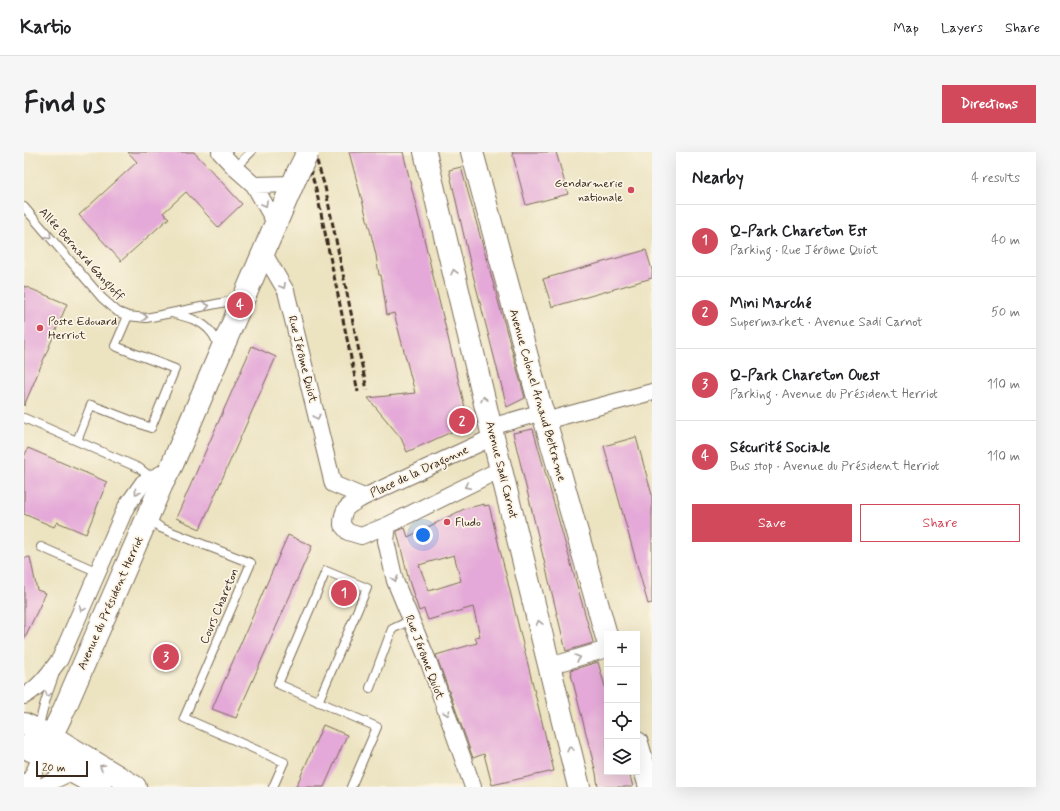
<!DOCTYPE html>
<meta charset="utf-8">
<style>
:root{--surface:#fff;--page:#f6f6f6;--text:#202124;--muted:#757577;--line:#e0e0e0;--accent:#d1495b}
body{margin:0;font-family:Mynerve,sans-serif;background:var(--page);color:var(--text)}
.controls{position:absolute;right:12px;bottom:12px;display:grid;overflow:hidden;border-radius:0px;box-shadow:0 4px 16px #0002}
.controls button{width:36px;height:36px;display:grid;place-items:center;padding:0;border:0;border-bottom:1px solid var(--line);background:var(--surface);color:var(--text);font:20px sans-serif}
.scale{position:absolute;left:12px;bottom:10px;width:52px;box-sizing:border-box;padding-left:4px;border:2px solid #3b2a1e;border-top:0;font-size:11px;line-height:14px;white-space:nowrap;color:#3b2a1e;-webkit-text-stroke:3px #fcf5e5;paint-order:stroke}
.you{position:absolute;left:399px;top:383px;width:14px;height:14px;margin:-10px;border:3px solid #fff;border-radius:50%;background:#1a73e8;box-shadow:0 0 0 6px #1a73e833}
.badge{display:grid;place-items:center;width:26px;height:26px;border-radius:50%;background:var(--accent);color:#fff;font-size:13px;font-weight:700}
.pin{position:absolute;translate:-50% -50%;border:2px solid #fff;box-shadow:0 1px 4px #0006}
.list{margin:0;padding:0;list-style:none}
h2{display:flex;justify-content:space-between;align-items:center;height:52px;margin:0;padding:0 16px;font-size:17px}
h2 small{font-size:13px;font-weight:400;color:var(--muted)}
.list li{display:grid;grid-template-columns:26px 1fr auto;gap:12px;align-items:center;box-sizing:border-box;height:72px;padding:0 16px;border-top:1px solid var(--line)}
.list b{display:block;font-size:15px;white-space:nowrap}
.list p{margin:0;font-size:13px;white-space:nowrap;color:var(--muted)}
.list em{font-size:13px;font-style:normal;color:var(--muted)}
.actions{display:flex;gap:8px;padding:12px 16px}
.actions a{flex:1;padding:9px 0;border:1px solid var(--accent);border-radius:0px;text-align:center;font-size:14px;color:var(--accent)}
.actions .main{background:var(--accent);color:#fff}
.icon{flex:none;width:22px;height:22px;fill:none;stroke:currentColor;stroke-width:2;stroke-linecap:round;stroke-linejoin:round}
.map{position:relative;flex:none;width:628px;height:635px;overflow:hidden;border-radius:0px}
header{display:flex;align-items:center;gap:24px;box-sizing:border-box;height:56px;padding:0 20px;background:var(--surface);border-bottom:1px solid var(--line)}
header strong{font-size:19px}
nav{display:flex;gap:22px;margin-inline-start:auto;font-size:14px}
.intro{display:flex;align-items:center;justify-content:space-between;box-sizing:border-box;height:96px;padding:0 24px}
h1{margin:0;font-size:28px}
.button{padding:10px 18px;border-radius:0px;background:var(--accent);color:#fff;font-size:14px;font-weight:700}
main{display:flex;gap:24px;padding:0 24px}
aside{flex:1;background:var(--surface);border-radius:0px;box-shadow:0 4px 16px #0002}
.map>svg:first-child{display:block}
.building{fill:#e4a9d8;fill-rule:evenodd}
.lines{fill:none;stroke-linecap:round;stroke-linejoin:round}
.lane-casing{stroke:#796b57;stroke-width:10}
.street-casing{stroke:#796b57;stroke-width:18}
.secondary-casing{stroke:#796b57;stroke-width:24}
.primary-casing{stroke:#796b57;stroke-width:24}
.lane{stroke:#fff;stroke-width:8}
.street{stroke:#fff;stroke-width:16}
.secondary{stroke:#fff;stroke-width:22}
.primary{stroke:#fff;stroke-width:22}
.rail{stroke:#3b2a1e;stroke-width:3;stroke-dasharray:6 3;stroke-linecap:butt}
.secondary-bridge-casing{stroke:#796b57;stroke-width:24;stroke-linecap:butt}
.secondary-bridge{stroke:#fff;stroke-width:22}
.oneway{stroke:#a79f9a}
.poi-dot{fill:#d1495b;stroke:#fcf5e5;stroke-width:1.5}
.labels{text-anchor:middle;stroke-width:3.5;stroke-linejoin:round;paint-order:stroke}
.poi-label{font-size:12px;fill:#3b2a1e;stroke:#fcf5e5;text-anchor:start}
.street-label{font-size:12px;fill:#3b2a1e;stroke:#fcf5e5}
</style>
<header>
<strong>Kartio</strong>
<nav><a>Map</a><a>Layers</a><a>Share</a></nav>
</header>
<div class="intro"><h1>Find us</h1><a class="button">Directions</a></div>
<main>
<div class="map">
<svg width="628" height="635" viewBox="0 0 628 635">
<rect width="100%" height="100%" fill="#fcf5e5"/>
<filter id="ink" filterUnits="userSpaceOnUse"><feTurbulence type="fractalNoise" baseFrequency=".025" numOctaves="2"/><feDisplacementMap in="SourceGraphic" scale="8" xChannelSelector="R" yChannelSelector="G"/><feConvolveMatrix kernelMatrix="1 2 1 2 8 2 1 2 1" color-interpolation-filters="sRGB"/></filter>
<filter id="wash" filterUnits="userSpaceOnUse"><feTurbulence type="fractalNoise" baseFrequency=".012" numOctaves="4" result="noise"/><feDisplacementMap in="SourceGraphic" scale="16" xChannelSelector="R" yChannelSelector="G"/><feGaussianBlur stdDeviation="0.9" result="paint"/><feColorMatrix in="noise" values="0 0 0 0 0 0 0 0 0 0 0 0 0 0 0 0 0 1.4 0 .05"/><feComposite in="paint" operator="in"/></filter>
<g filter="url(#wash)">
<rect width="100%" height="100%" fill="#ece3c1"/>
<g id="blocks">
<path class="building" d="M104 0H170L218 52 194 75 162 40 139 61 145 66 97 109 55 63 113 10Z
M325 0H379L445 272 383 300 377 286 344 246 391 241 370 161 363 163 357 123H355L352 103 346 78Z
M488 0H532L544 42 502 53Z
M437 15 501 246 483 255 448 119 425 18Z
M622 98 628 118V126L528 155 519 127Z
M0 134 43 152 0 254Z
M228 194 252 205 176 377 152 366Z
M509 277 569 490V491L542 499 489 281Z
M612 285 628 343V451L624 452 580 294Z
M4 296 83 330 62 382 33 370 30 375 0 362V305Z
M460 352V354L465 353 530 619 468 633 460 602 449 606 412 503 453 491 451 485 456 484 449 455 404 468 400 457 395 459 385 429 373 380V379L381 376 384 385 440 357ZM430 403 437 429 405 439 395 413Z
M264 383 288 394 212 566 188 557Z
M6 405 13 438 22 441 0 487V406Z
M574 510 583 542V620H605L609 635H574L572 621 547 522H548L547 518Z
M299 573 323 583 300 635H272Z"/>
</g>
</g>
<g filter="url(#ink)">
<use href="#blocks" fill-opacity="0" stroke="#796b57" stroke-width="1"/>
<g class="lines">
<g class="lane-casing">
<path id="lane" d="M211 16 227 0
M0 55 78 146 94 160 104 164 122 166 217 147
M151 162C163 165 178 169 186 179 190 183 193 190 195 196
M0 266 115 316 129 327
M53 289 67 253 127 276 151 217 91 194 104 164
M124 366 137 376 227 411 160 566 260 610 249 635
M17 395 74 420
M346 536 368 477 387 468
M294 550 343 436 302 419 254 532 353 575 327 635
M15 577C17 557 25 539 31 521"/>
</g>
<g class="street-casing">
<path id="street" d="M196 0 211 16 230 33 252 72
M230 33 269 32
M239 100 262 139 309 332 340 345
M521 269 628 240
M467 275 518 260
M469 285 340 345C325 354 318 354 318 373L324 380 337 384 364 373 477 317
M364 373 362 389 371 429 405 511 449 635
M526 514 583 497
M0 544C15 536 26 520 36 507L102 355 119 331 145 318
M3 635 18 603
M17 635 41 623 50 621"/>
</g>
<g class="secondary-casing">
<path id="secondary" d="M448 0 513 242 527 289 583 486
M0 572 27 584 111 635
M613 591 626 635
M0 595 18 603 76 635
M18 603 39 560 137 334 148 313 274 20"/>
</g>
<g class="primary-casing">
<path id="primary" d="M401 0 469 285 555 635"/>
</g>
<use href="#lane" class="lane"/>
<use href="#street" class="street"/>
<use href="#secondary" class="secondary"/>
<use href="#primary" class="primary"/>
<path class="rail" d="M281 0 292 37 334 240
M290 0 301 35 343 238"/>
<g class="secondary-bridge-casing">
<path id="secondary-bridge" d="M274 20 284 0"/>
</g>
<use href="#secondary-bridge" class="secondary-bridge"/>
</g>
<defs><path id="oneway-chevron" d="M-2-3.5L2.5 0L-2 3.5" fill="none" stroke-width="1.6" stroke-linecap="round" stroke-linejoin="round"/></defs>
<g class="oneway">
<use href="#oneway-chevron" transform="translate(241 52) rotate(61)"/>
<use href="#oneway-chevron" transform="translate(25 84) rotate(49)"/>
<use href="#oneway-chevron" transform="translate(430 120) rotate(-103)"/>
<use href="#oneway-chevron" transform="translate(259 134) rotate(61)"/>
<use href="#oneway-chevron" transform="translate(183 154) rotate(-11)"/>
<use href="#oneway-chevron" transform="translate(121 165)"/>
<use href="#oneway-chevron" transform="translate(460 247) rotate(-103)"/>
<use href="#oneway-chevron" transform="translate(293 265) rotate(76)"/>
<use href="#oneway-chevron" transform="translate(443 334) rotate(154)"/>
<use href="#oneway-chevron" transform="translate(113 340) rotate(127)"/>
<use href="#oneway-chevron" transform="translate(371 427) rotate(74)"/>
<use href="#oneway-chevron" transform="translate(58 457) rotate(114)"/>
<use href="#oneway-chevron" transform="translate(515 471) rotate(-103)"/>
<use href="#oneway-chevron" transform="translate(554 506) rotate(-16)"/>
<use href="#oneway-chevron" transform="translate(24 542) rotate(109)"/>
<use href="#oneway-chevron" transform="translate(423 561) rotate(71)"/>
<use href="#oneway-chevron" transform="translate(546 597) rotate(-104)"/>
<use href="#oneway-chevron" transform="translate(78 615) rotate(-149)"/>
</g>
</g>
<g class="poi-dot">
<circle cx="607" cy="38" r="4"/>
<circle cx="16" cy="176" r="4"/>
<circle cx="423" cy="370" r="4"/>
</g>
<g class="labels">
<g class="poi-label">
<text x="599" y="35" text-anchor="end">Gendarmerie<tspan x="599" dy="14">nationale</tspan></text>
<text x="24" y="173">Poste Edouard<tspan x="24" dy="14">Herriot</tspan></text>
<text x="431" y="374">Fludo</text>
</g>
<g class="street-label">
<text transform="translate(58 102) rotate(48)" y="4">Allée Bernard Gangloff</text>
<text transform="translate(279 207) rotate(76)" y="4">Rue Jérôme Quiot</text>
<text transform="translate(514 243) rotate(74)" y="4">Avenue Colonel Arnaud Beltrame</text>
<text transform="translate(478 318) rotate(76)" y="4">Avenue Sadi Carnot</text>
<text transform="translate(395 319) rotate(-25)" y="4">Place de la Dragonne</text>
<text transform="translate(86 451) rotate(-66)" y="4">Avenue du Président Herriot</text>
<text transform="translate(195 454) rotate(-67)" y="4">Cours Chareton</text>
<text transform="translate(401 505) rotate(69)" y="4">Rue Jérôme Quiot</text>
</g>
</g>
</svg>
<div class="controls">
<button>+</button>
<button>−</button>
<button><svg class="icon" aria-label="locate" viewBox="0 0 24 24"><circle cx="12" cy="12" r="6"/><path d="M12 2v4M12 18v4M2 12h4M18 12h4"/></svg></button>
<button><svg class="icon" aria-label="layers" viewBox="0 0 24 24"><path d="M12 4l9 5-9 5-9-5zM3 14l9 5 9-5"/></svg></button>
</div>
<div class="scale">20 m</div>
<div class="you"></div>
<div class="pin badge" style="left:320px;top:441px">1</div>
<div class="pin badge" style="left:438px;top:269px">2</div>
<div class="pin badge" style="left:142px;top:505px">3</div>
<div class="pin badge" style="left:216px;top:153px">4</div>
</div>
<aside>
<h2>Nearby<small>4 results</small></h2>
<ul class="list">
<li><span class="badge">1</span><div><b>Q-Park Chareton Est</b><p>Parking · Rue Jérôme Quiot</p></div><em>40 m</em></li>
<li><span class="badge">2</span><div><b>Mini Marché</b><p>Supermarket · Avenue Sadi Carnot</p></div><em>50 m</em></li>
<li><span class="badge">3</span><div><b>Q-Park Chareton Ouest</b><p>Parking · Avenue du Président Herriot</p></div><em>110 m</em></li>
<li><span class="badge">4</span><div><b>Sécurité Sociale</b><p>Bus stop · Avenue du Président Herriot</p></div><em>110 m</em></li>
</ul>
<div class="actions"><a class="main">Save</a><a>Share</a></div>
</aside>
</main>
